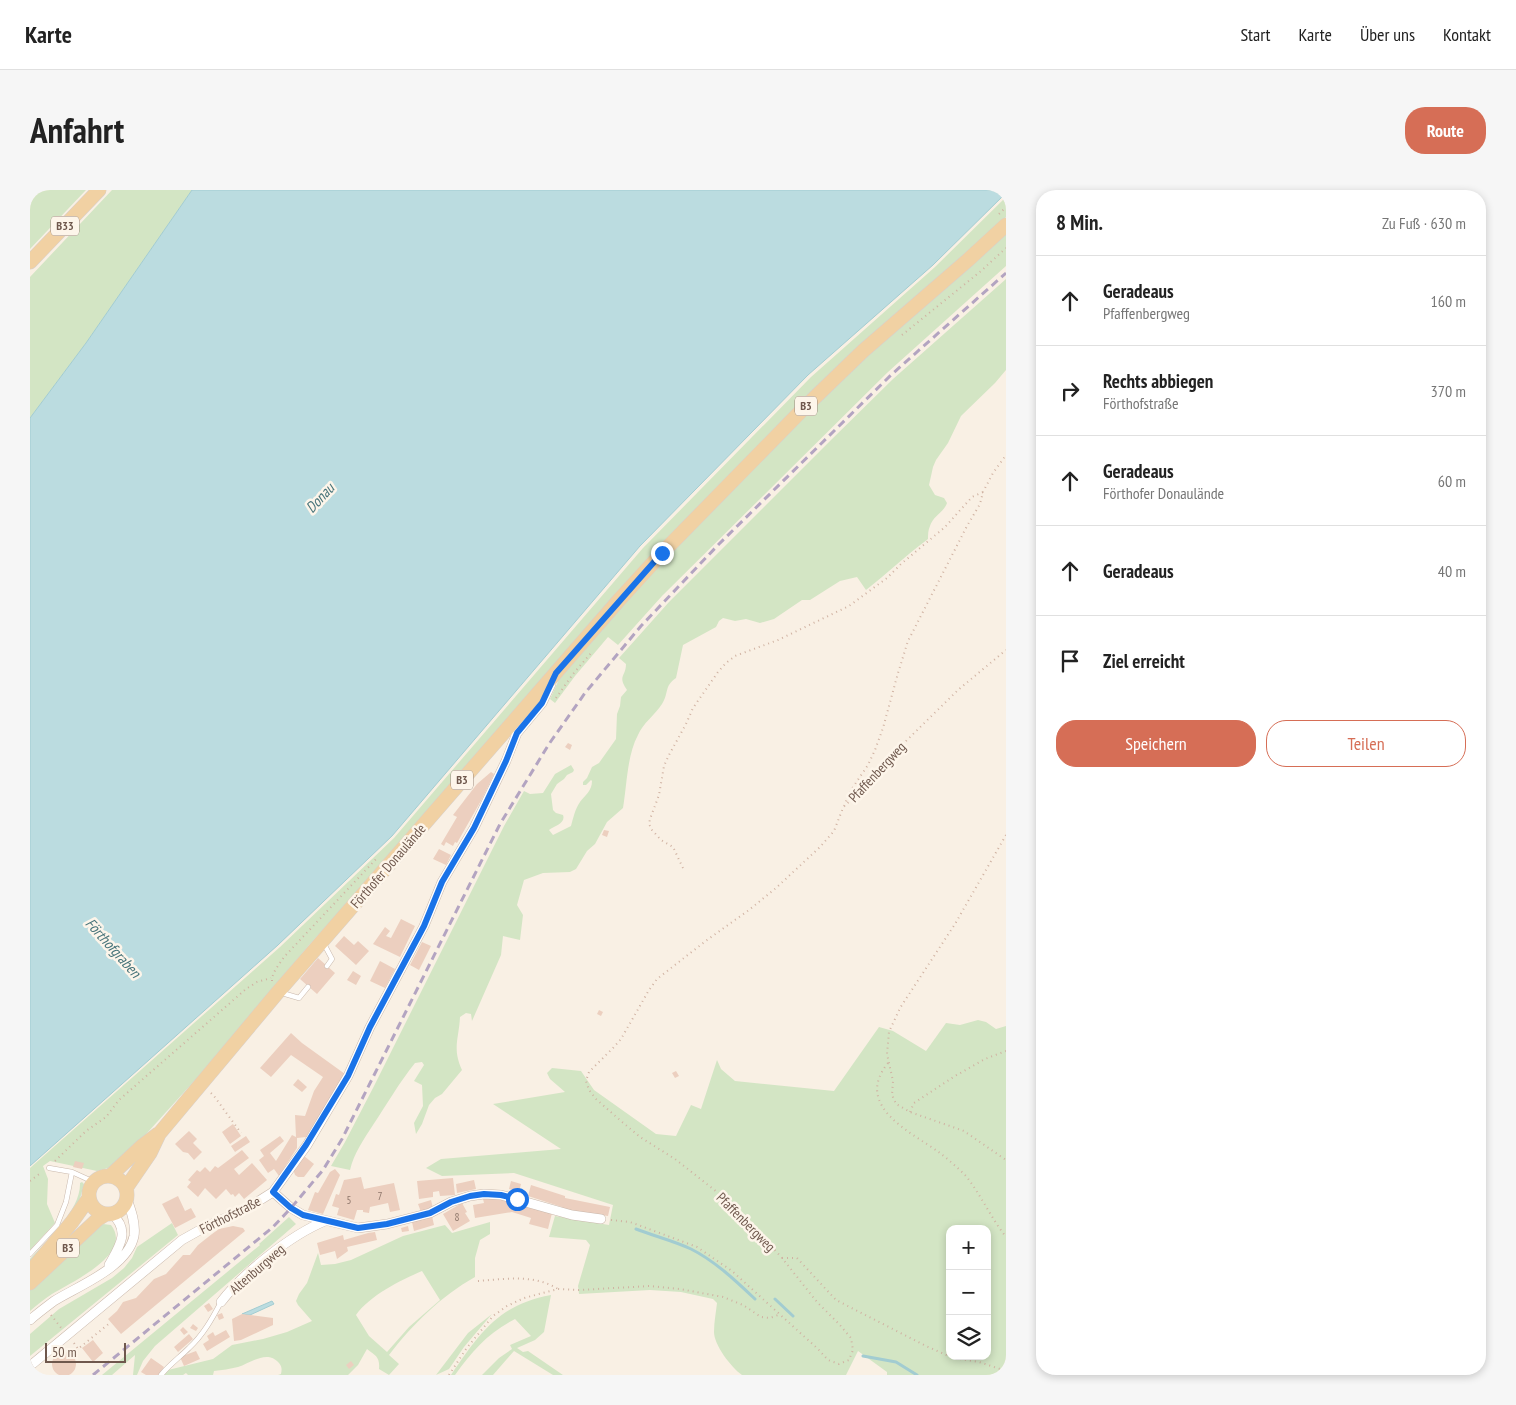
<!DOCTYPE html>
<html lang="de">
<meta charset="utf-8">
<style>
:root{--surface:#fff;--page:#f6f6f6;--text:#222;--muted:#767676;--line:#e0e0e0;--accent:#d66e56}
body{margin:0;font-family:"PT Sans Narrow",sans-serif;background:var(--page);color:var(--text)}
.controls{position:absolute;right:15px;bottom:15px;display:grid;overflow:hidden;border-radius:10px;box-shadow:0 2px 8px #0003}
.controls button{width:45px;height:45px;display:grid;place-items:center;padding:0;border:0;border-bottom:1px solid var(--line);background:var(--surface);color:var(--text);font:25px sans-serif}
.scale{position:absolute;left:15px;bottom:12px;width:81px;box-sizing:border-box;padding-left:5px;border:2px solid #6f584d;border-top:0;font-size:14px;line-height:18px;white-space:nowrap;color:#6f584d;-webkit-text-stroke:4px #fdf5ea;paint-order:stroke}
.stop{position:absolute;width:15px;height:15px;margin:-11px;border:4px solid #1a73e8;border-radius:50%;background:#fff}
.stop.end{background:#1a73e8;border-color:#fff;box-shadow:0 1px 5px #0008}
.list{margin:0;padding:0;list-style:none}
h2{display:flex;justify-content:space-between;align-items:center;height:65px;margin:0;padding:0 20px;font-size:21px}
h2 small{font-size:16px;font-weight:400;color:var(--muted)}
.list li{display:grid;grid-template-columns:32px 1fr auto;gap:15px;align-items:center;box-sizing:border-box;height:90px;padding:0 20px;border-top:1px solid var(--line)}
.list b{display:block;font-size:19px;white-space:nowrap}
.list p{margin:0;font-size:16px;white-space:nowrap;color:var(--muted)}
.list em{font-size:16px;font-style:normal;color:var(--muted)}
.actions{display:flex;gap:10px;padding:15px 20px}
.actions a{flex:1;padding:11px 0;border:1px solid var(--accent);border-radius:20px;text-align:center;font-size:18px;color:var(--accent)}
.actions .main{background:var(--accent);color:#fff}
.icon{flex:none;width:28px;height:28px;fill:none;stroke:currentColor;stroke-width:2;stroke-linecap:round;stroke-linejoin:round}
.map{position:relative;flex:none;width:976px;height:1185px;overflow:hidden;border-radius:20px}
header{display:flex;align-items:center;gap:30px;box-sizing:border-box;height:70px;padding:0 25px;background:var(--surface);border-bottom:1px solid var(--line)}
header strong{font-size:24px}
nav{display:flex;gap:28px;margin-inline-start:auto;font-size:18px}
.intro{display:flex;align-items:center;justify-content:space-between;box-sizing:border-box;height:120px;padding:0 30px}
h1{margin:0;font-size:35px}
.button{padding:12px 22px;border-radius:20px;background:var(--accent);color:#fff;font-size:18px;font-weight:700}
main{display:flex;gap:30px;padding:0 30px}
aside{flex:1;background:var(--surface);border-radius:20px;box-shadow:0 2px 8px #0003}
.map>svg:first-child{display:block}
.green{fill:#d3e5c4;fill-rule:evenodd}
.water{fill:#bbdce0;stroke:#a2ccd1}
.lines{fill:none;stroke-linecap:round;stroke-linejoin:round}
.stream{stroke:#a2ccd1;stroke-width:3}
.building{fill:#eccfbf}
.service-casing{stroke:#c9b8ac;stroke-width:5.5}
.minor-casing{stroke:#c9b8ac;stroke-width:10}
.primary-casing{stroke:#d7d0cd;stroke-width:15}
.path{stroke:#d0b2a2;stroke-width:2;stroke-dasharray:1 4;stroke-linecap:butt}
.service{stroke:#fff;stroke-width:4.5}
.minor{stroke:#fff;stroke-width:9}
.primary{stroke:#f1d1a3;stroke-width:14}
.rail{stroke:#b3a4c1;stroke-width:3;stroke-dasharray:8 5;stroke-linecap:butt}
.route{stroke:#1a73e8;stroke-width:6}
.labels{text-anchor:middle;stroke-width:5;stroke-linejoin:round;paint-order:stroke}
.number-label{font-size:11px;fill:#8e766a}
.shield{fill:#fdf5ea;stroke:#9a877c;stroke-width:1}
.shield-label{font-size:12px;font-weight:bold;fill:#6f584d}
.street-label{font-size:14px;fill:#6f584d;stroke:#fdf5ea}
.water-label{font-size:15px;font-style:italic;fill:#467379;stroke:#fdf5ea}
</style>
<header>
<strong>Karte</strong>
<nav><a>Start</a><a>Karte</a><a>Über uns</a><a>Kontakt</a></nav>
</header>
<div class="intro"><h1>Anfahrt</h1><a class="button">Route</a></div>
<main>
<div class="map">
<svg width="976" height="1185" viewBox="0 0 976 1185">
<rect width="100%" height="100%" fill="#f9f0e4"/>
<path class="green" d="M7 0H56L0 59V13Z
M82 0H162L56 153 0 228V87Z
M976 7V27L830 157 374 650 280 754 166 889 108 953 89 972 78 978 67 981 20 971 13 976 18 989 17 1014 25 1033 0 1060V978L250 757 364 648 613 358 781 187 905 77Z
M976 43V76L858 182 632 406 588 455 578 447 545 486 525 513 520 509 531 485 636 367 717 283 836 166Z
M976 89V180L965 193 931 226 918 253 906 270 903 277 899 295 905 305 914 308 917 313C914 322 903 326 900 336 898 340 898 345 898 349 876 365 857 384 836 400L827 387 810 391 780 410H772L744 429 730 433 716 429 705 431 693 428 689 431 686 437 653 455 646 488C634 496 639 503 632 514 625 525 613 533 608 545 597 565 597 595 593 618L577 632 565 654 557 661 546 679 540 682 513 683 494 690 487 715 493 725 490 750 473 746 471 765 442 831 441 824 436 823 430 827C429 849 422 858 432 880L412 904 405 908 399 915 392 934 386 944 384 933 393 916 392 895 384 891 394 875 392 872 385 873C369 893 357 914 343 935 334 949 324 963 320 980L301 976 315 952 343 898 474 636 494 601 500 604 513 603 525 584 541 575 544 580 543 582 537 585 534 589 527 594 521 604 523 620 526 623 533 625C536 633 525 636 519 640L523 645 541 636C543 629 545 619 550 612 555 605 562 601 562 591L561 590 556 595H553V592L557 588 562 577 569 573 586 549 587 524 590 516 591 507 597 500C587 485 596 487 596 474L589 468 639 412 802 249 863 189Z
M948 830 956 832 966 839 976 836V1185H857V1182L828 1161 816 1185H712C701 1177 684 1155 684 1142 684 1132 686 1122 687 1113L683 1109 651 1102 620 1100 549 1104 548 1096 560 1055 556 1050 519 1047 525 1026 579 1035 583 1015 484 983 412 986 396 978 411 969 531 959 463 914 535 902 520 889 517 883 522 878 551 881 564 900 626 944 646 946 661 915 671 919 687 870 691 879 705 891 804 901 849 837 863 841 896 861 916 833 930 835ZM920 1039H957V1166H920Z
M52 992 54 994 48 1016 0 1076V1069C17 1050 51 1020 50 993Z
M259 1027 266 1034 125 1156 113 1171 107 1185H103L105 1165 82 1185H72L230 1055 229 1054Z
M460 1032V1044L450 1050 445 1068V1087C411 1106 382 1135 359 1165L369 1174 359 1185 349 1179C350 1167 346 1166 337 1159L328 1175 318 1185H248L251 1184C252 1179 252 1177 249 1173 237 1159 221 1173 208 1177 200 1179 192 1180 184 1181L183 1185H158L156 1183 153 1185H134L138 1180 183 1169 202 1155 233 1149 257 1142 282 1131 268 1115 266 1111 269 1104 277 1093 288 1063 291 1075 305 1074 321 1070 373 1046 415 1035 422 1043ZM392 1081 410 1110 379 1137 357 1162 339 1146 326 1125C339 1106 371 1090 392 1081Z
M142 1033 148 1045 0 1166V1144L29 1119 82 1088 94 1078 102 1068 107 1057Z
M73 1034 81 1035C104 1064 40 1093 22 1104 14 1109 7 1115 0 1121V1100Z
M521 1105 514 1142 505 1150 487 1158 493 1162 498 1161 533 1185H523L484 1161 463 1185H452L469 1168 482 1159 480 1155 501 1146 485 1129C458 1143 443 1160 425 1185H421C450 1143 468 1115 521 1105Z
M462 1124 434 1157 419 1179 406 1185 438 1143Z"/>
<path class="water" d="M162 0H976V3L903 75 778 185 610 356 362 646 248 755 0 976V228L56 153Z
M242 1111 244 1114 220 1125 212 1124Z"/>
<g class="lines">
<path class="stream" d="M606 1039C624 1046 644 1051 661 1059 685 1071 706 1091 725 1109
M745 1109 763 1126
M833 1166 866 1172 887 1185"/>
</g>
<path class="building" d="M538 553 542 555 540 560 535 557Z
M461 582 464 584 452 609 427 653 425 652 423 656 416 652 414 656 411 654 427 627 423 625 447 594Z
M574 640 579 641 577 647 572 645Z
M409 659 421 665 416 675 403 669Z
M371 729 385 736 370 767 343 754 355 737 360 741 356 746 361 748Z
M314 746 324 755 328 751 339 761 326 775 305 756Z
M392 752 401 756 389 780 380 775Z
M288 768 305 783 287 804 270 789Z
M350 771 365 779 355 798 340 791Z
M323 781 331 786 326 795 317 790Z
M569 820 573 822 571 826 567 824Z
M261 843 272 853 315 884 276 947 267 948V958L249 986 244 979 238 983 229 970 234 966 230 960 250 946 254 951 240 963 246 971 262 945 266 947 265 925 275 926 284 901 293 887 261 865 241 887 230 878Z
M646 881 649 886 645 888 642 883Z
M268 889 277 897 272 902 263 895Z
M203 934 211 946 200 954 192 942Z
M159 941 167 949 163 953 172 962 164 970 158 963 153 962 145 954Z
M216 946 220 952 205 962 201 956Z
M212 960 219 968 204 979 209 985 222 973 237 990 214 1009 209 1003 205 1007 203 1004 201 1005 196 999 186 1009 175 998 168 1007 157 997 161 992 158 990 167 980 170 982 175 977 180 982 185 976 188 978Z
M274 966 284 974 274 987H268L265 985 263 979Z
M45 971 54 973 52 979 43 977Z
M305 979 310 985 293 1024 278 1020 285 1002 288 1003 300 982Z
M331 987 334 999 364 993 370 1020 360 1022 358 1013 340 1017 339 1023 333 1022V1020H327L324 1030 307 1025 309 1018 302 1016 306 1004 309 1005 314 990Z
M423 988 425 1005 410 1006 409 1001 403 1002V1007L389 1009 387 991Z
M444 990 446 999 427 1003 426 994Z
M481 991 491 994 489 1002 479 999Z
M501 995 535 1006V1008L580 1017 578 1026 531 1019 532 1017 498 1006Z
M148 1006 155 1021 161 1018 166 1027 145 1038 132 1014Z
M459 1008 472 1010 522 1023 518 1039 499 1034 501 1028 482 1022 445 1028 443 1015 454 1013 453 1009Z
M401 1010 403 1018 391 1022 388 1014Z
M432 1013 437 1022 435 1023 440 1031 423 1041 413 1024Z
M402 1026 404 1035 384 1041 382 1032Z
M203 1036 213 1038 215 1041 91 1144 78 1129 87 1121 93 1112 106 1108 124 1089 136 1084 153 1065H160L168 1055 182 1044 189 1039Z
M378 1036 379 1041 372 1042 371 1038Z
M345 1042 347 1050 317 1057 318 1061 307 1069 305 1061 290 1065 287 1053 313 1045 314 1050 338 1043Z
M179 1113 183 1119 178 1122 174 1116Z
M192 1123 194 1128 189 1130 187 1125Z
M212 1124 243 1128V1135L211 1150 204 1151 202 1129Z
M163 1134 168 1138 166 1141 160 1138Z
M153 1137 158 1142 154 1145 150 1140Z
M196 1140 200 1147 177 1161 173 1154 179 1150 177 1146 183 1142 185 1146Z
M159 1144 163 1149 148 1162 144 1157Z
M63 1150 73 1163 63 1172 52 1158Z
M166 1161 170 1169 154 1176 150 1167Z
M22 1174a12 12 0 1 1 24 0a12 12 0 1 1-24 0Z
M121 1168 134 1177 129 1185H116L111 1182Z
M321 1171 324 1175 319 1179 316 1175Z"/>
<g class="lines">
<g class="service-casing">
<path id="service" d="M294 754 302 769 297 776
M252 803 269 808 278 797
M19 978 42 982 64 992
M0 1064 27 1035 36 1012 42 982
M131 1185C140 1174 150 1167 159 1158 173 1145 182 1129 191 1112"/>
</g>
<g class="minor-casing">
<path id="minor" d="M243 1002 261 1018 273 1025 328 1038 357 1034 400 1023 421 1012 440 1006 454 1004 471 1005 542 1025 571 1029
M79 1075C89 1057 101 1041 82 1024
M191 1112C213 1083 261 1045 295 1031
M0 1130C8 1123 16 1117 24 1111 48 1096 98 1077 104 1046 106 1034 101 1020 97 1009
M0 1176 152 1050 177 1036 216 1019 243 1002 277 955 318 886 340 837 394 736 412 692 444 638 476 571 487 543 512 513 521 494"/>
</g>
<g class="primary-casing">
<path id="primary" d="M0 72 69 0
M59 1005a19 19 0 1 1 38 0a19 19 0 1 1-38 0Z
M80 986 112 956 128 944
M96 998 120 963 129 944 248 802 589 410 632 363 776 216 833 161 938 70 976 35
M0 1082 42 1032 59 1008
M0 1093 68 1029 76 1024"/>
</g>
<path class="path" d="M0 4 2 0
M969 24 976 17
M872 145 951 81 976 58
M526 508 543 484 561 463
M814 616 821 600 838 575 845 560 853 538 868 483 878 451 937 336 950 314 953 302 963 283 976 265
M976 645 925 734 870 818 859 842 857 864 863 891 862 905 866 914 880 922 934 941 976 970
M653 678 643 657 631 650 622 640 619 634 620 629 629 605 634 576 639 565 656 534 663 518 688 482 696 473 705 466 748 450 819 416 857 388 871 374 915 337 942 307 953 302
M242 791C242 782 249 775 254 767L348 667
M858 873C823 916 881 942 910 963 919 970 928 978 936 986 951 1005 961 1028 976 1047
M181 903 184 906 211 943
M880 922 884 913 925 886 955 869 976 861
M25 971 56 941 76 927 89 910 216 799 227 792 241 788
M0 991 12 982
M581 1030 600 1032 667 1057 702 1081 788 1159 798 1170 809 1174 819 1170 823 1160 821 1148 809 1134 787 1112 752 1068 723 1036 687 1002 645 969 610 947 591 931 566 909 559 900 556 891 559 882 583 858 591 849 619 800 627 789 677 750 719 720 746 698 790 657 804 641 813 618 875 552 928 500 976 460
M752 1068H767L806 1110 896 1156 923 1168 949 1172 976 1181
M448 1091C475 1089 504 1084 528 1099
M21 1125 32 1139
M44 1153 48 1159 81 1132
M419 1185 436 1159 463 1126 477 1116 494 1108 528 1099 549 1100 620 1096 650 1099 693 1107 713 1115 731 1127 740 1128 751 1124"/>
<use href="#service" class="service"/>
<use href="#minor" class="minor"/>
<use href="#primary" class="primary"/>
<path class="rail" d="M63 1185 243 1037 261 1018 293 980 312 949 470 634 519 554 555 503 611 436 689 354 861 185 976 83"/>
</g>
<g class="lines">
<path class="route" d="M487 1009 471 1005 454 1004 440 1006 421 1012 400 1023 357 1034 328 1038 273 1025 261 1018 243 1002 276 955 318 886 340 837 394 736 412 692 444 638 476 571 487 543 512 513 526 483 632 363"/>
</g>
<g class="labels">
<g class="number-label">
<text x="350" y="1010">7</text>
<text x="319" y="1014">5</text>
<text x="427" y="1031">8</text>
</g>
<g class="shield">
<rect x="21" y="26.5" width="28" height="19" rx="4"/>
<rect x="765" y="206.5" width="22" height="19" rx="4"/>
<rect x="421" y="580.5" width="22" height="19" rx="4"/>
<rect x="27" y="1048.5" width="22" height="19" rx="4"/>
</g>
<g class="shield-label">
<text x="35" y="40">B33</text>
<text x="776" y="220">B3</text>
<text x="432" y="594">B3</text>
<text x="38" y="1062">B3</text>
</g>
<g class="street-label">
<text transform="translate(847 582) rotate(-47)" y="5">Pfaffenbergweg</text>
<text transform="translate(358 676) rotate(-49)" y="5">Förthofer Donaulände</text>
<text transform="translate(200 1025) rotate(-27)" y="5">Förthofstraße</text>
<text transform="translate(716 1032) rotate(45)" y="5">Pfaffenbergweg</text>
<text transform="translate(227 1079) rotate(-41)" y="5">Altenburgweg</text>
</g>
<g class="water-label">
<text transform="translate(290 308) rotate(-47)" y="5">Donau</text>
<text transform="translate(83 758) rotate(48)" y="5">Förthofgraben</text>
</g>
</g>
</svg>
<div class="controls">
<button>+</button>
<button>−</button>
<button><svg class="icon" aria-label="layers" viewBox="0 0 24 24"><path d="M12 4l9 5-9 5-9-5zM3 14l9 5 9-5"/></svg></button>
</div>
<div class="scale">50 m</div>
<div class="stop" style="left:487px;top:1009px"></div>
<div class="stop end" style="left:632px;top:363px"></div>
</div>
<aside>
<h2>8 Min.<small>Zu Fuß · 630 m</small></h2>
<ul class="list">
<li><svg class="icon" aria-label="ahead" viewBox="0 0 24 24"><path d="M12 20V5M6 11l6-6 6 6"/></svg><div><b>Geradeaus</b><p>Pfaffenbergweg</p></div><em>160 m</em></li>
<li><svg class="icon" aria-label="right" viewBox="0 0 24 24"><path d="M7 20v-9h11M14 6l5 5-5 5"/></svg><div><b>Rechts abbiegen</b><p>Förthofstraße</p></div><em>370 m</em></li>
<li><svg class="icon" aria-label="ahead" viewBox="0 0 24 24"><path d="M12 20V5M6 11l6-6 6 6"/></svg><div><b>Geradeaus</b><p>Förthofer Donaulände</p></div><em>60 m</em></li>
<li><svg class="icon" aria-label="ahead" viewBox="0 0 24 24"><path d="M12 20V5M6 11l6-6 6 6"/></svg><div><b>Geradeaus</b></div><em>40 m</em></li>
<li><svg class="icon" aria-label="arrive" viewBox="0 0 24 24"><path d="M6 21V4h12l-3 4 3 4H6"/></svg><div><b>Ziel erreicht</b></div></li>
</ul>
<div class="actions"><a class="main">Speichern</a><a>Teilen</a></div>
</aside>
</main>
